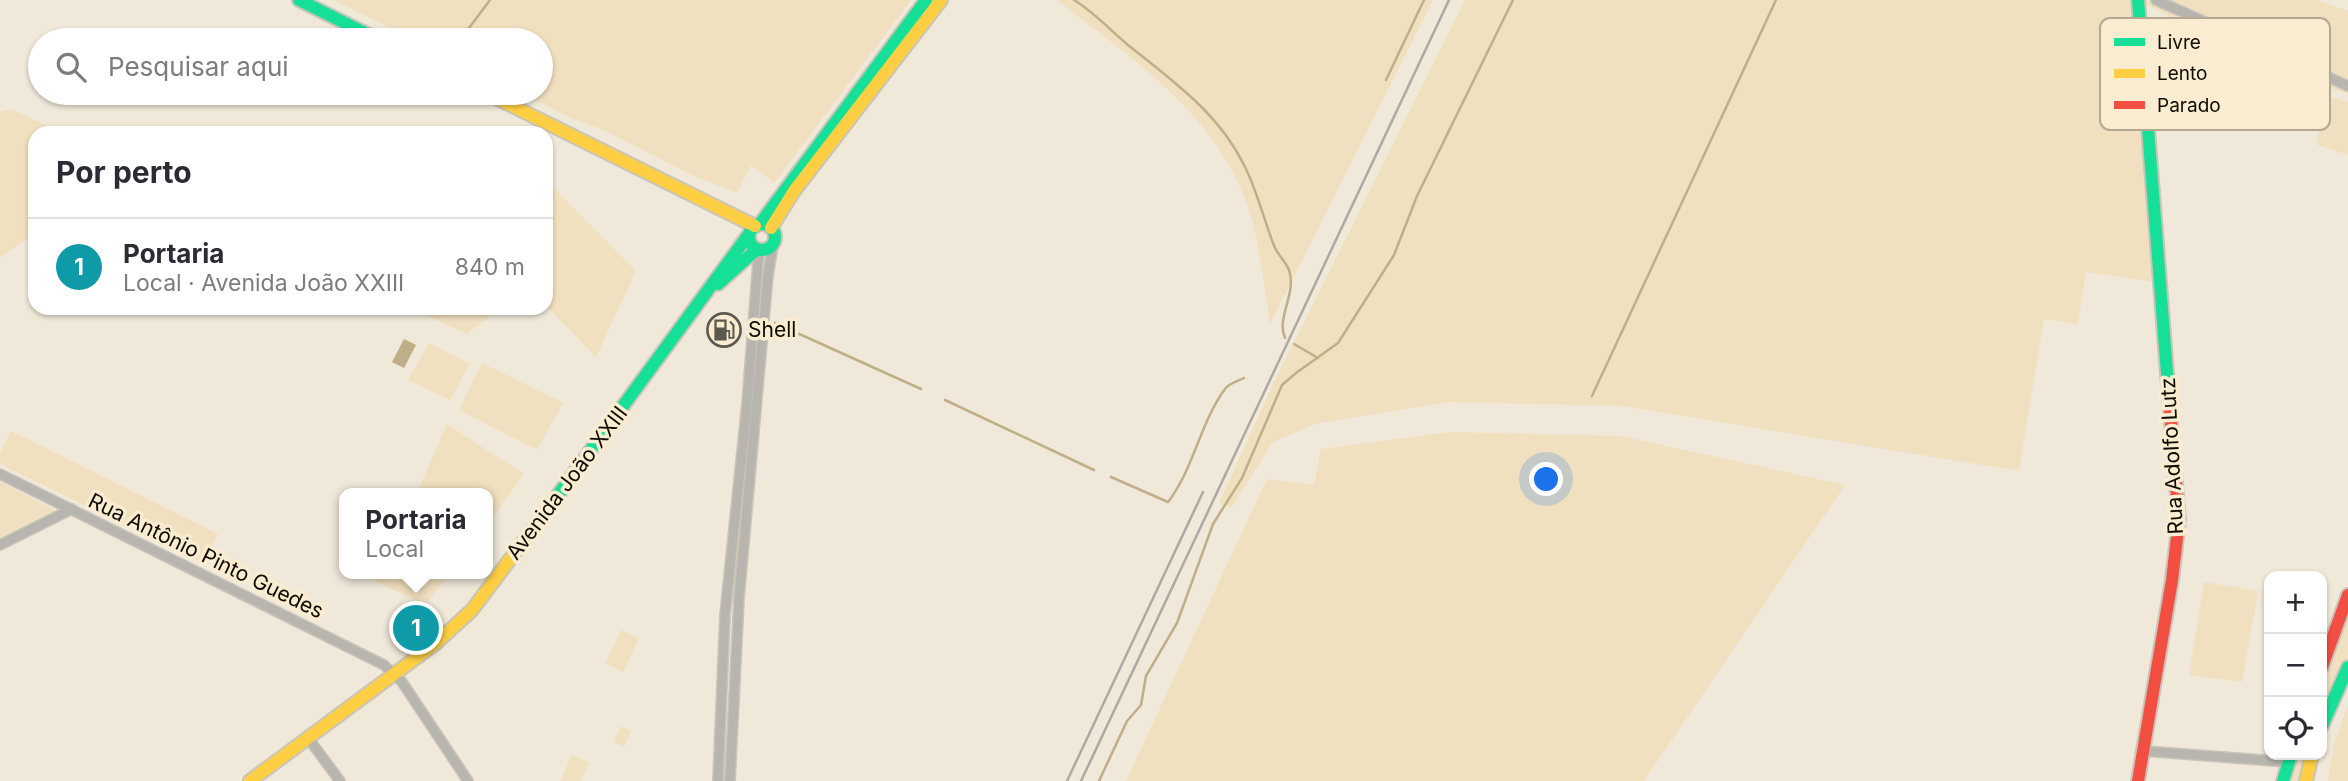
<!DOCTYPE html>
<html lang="pt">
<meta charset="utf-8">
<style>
:root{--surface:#fff;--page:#f7f7f7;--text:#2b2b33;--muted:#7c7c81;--line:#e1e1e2;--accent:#111827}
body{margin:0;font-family:Inter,sans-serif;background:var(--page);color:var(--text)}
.controls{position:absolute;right:21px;bottom:21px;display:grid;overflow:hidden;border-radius:14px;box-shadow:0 2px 5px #0004}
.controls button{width:63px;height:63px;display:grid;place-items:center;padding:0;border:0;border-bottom:2px solid var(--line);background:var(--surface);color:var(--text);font:35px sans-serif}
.you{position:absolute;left:1547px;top:480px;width:24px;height:24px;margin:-18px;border:5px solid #fff;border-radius:50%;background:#1a73e8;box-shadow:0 0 0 10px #1a73e833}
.badge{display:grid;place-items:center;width:46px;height:46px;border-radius:50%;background:var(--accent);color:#fff;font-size:23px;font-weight:700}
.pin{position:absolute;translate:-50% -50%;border:4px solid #fff;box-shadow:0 2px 7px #0006}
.popup{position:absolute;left:339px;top:488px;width:154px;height:91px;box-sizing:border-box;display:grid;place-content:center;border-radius:14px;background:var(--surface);filter:drop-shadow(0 2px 5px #0005);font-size:23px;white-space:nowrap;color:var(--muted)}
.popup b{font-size:26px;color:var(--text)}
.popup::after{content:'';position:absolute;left:50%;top:100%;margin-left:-14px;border:14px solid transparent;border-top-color:var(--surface)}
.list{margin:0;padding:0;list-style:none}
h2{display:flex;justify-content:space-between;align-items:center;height:91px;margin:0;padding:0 28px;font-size:30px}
h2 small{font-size:23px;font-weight:400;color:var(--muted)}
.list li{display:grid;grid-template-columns:46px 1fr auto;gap:21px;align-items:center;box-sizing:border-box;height:98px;padding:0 28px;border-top:2px solid var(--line)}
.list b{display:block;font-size:26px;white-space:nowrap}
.list p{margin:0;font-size:23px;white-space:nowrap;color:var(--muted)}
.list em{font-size:23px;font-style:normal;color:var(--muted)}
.icon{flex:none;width:38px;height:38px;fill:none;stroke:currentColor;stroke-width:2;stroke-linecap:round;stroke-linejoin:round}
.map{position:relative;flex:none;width:2348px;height:781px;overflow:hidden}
.search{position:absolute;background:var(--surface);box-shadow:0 2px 5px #0004;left:28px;top:28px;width:525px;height:77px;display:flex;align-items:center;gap:18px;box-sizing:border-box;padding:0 24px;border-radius:38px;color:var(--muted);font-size:26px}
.panel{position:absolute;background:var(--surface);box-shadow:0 2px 5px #0004;left:28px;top:126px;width:525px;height:189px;border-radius:21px}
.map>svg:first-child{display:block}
.green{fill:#f1e0bf}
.water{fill:#c0ae88}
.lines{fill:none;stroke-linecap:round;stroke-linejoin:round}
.stream{stroke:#c0ae88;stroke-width:2.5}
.street-casing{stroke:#cac4b9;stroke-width:12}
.fast-casing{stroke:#cac4b9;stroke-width:16}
.slow-casing{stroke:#cac4b9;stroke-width:16}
.jam-casing{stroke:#cac4b9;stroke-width:16}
.street{stroke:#b8b5af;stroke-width:9}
.fast{stroke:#16e098;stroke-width:12}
.slow{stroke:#ffcf43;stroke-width:12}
.jam{stroke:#f24e42;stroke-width:12}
.rail{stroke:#ada9a2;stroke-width:2.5}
.labels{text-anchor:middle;stroke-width:7;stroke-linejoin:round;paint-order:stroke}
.poi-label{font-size:21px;fill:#100c04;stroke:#f9ecd0;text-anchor:start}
.street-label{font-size:21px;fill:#100c04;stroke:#f9ecd0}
.key{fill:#f9ecd0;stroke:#b3a993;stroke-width:2}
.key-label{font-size:19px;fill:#100c04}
</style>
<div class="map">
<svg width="2348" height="781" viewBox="0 0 2348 781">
<rect width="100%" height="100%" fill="#f0e8d9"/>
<path class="green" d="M333 0H911L774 183 751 165 737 193 696 177 603 130 571 118 521 93H541V40H415Z
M1057 0H1433L1270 324C1263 279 1259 231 1241 189 1205 105 1125 54 1057 0Z
M1465 0H2133L2155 282 2086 272 2078 324 2044 319 2019 471 1622 406 1450 402 1318 423 1273 442 1231 508 1219 503 1273 384Z
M2141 0H2317L2348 11V94L2319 84 2142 3Z
M2205 40 2213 124 2164 129 2156 45Z
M2331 97 2348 102V155L2317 145 2321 120Z
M11 109 46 125 45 128 55 133H35V233L0 258V112Z
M546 180 636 271 596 357 546 306Z
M411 308H500L467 334Z
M429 343 470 364 450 400 408 380Z
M482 363 563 403 537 450 459 410Z
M447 424 524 474 488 523V493H417Z
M11 431 218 534 203 563 0 464V453Z
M1450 432 1621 436 1845 485 1644 781H1126L1267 479 1314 485 1321 449Z
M0 482 56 511 0 539Z
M372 574H449L425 605 369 578Z
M2204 582 2258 591 2242 682 2189 675Z
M2348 613V658L2322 713V685Z
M621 630 639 638 623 672 605 663Z
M2348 704V781H2328L2334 744Z
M621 726 631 731 624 747 614 742Z
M572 755 589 763 580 781H560Z
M2297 755H2307L2301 781H2290Z"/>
<path class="water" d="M404 339 416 345 404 368 392 362Z"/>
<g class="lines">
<path class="stream" d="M1074 0C1094 12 1110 30 1128 45 1173 81 1220 114 1245 167 1258 193 1264 221 1275 248 1279 256 1286 262 1289 270 1297 294 1276 317 1285 338
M460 40 490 0
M1386 80 1424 0
M775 323 921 389
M1294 344 1318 358
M1592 396 1776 0
M945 400 1094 470
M1111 477 1168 502C1193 470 1201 421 1225 389 1229 383 1238 381 1244 378
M1099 781 1127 721 1141 705 1146 676 1177 623 1213 524 1242 478 1282 385 1296 373 1338 343 1394 255 1417 196 1513 0"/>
<g class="street-casing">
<path id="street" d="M2156 0 2348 86
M0 474 384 665 402 682 468 781
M0 545 72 509
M308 738 340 781
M2144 751 2288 762
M718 781 725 615 747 404 759 250
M730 781 739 598 768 275 774 240"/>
</g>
<g class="fast-casing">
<path id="fast" d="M299 0 379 40
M2138 0 2168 386
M760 224 926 0
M749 237a13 13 0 1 1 26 0a13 13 0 1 1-26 0Z
M718 284 757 249
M544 514 749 234
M2322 726 2348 667
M2283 781 2291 755"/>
</g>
<g class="slow-casing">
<path id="slow" d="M486 93 755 226
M771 228 794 191 941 0
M250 781 436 643 472 610 544 514
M2306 781 2312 755"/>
</g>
<g class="jam-casing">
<path id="jam" d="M2322 667 2348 595
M2138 781 2172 580 2179 520 2168 386"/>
</g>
<use href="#street" class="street"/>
<use href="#fast" class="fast"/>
<use href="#slow" class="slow"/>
<use href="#jam" class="jam"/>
<path class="rail" d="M1067 781 1203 492
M1081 781 1449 0"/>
</g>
<defs>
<g id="fuel-ring" transform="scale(1.75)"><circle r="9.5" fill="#f9ecd0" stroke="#5e594f" stroke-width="1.5"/><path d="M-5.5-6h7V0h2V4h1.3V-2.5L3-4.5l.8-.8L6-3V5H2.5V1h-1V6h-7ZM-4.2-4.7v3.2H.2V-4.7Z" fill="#5e594f"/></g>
</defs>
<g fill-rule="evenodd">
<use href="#fuel-ring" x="724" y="330"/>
</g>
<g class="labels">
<g class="poi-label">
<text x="748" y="337">Shell</text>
</g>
<g class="street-label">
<text transform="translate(2172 456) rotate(-93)" y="7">Rua Adolfo Lutz</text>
<text transform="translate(567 483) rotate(-53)" y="7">Avenida João XXIII</text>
<text transform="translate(206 556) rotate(26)" y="7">Rua Antônio Pinto Guedes</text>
</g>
</g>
<rect x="2100" y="18" width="230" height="112" rx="10" class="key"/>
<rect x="2114" y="38" width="31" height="8" fill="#16e098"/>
<rect x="2114" y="69" width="31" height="9" fill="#ffcf43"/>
<rect x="2114" y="101" width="31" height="8" fill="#f24e42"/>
<g class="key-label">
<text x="2157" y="49">Livre</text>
<text x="2157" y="80">Lento</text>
<text x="2157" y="112">Parado</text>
</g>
</svg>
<div class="controls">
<button>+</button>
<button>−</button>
<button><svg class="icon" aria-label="locate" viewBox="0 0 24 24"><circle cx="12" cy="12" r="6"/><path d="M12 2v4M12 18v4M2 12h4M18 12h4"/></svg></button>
</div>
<div class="you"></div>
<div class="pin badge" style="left:416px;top:628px;background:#0f9aa8">1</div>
<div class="popup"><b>Portaria</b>Local</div>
<div class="search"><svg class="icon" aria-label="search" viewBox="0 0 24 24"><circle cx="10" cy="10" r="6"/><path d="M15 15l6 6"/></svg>Pesquisar aqui</div>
<section class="panel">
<h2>Por perto<small></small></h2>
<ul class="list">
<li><span class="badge" style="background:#0f9aa8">1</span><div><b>Portaria</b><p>Local · Avenida João XXIII</p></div><em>840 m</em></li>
</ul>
</section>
</div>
